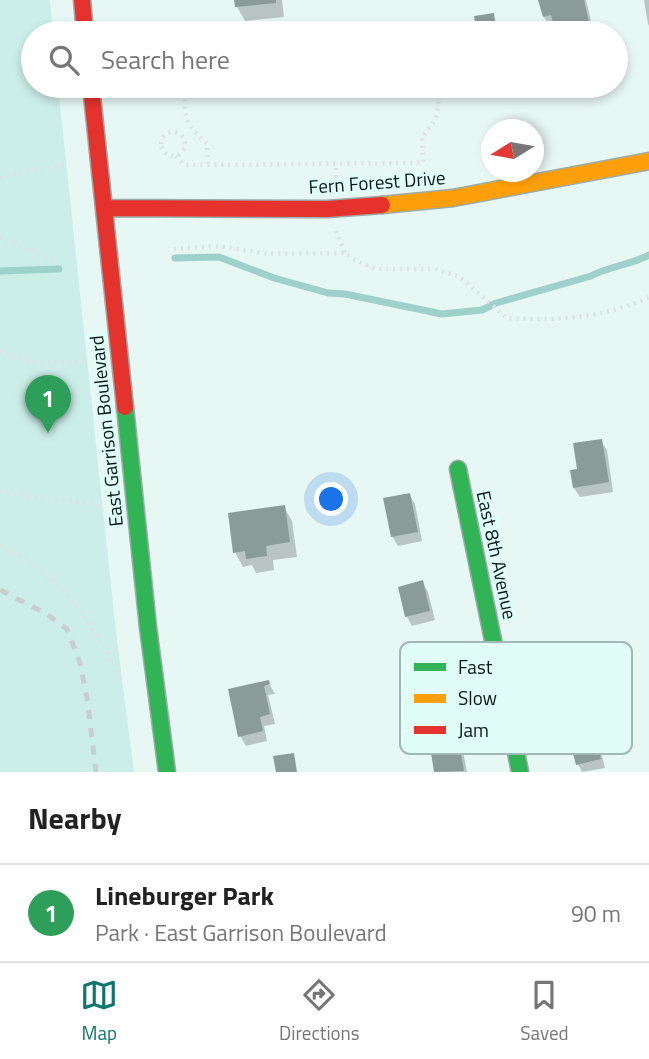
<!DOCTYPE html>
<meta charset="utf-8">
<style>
:root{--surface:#fff;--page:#f2f2f2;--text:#222;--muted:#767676;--line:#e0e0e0;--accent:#0f766e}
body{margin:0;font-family:"Titillium Web",sans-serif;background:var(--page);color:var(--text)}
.compass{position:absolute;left:481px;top:119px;width:63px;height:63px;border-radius:50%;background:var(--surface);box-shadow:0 4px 10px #0003;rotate:259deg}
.you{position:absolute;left:332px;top:500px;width:24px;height:24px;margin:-18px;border:5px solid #fff;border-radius:50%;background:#1a73e8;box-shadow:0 0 0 10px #1a73e833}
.badge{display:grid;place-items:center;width:46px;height:46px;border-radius:50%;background:var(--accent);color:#fff;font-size:23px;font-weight:700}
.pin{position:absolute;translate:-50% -58px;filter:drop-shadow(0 2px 4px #0008)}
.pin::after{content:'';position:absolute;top:37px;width:24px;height:21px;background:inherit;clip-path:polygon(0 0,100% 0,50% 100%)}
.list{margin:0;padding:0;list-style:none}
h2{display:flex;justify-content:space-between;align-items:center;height:91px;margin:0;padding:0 28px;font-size:30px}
h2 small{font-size:23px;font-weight:400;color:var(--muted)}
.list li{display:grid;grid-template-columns:46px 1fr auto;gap:21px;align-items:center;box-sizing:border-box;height:98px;padding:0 28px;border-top:2px solid var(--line)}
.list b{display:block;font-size:26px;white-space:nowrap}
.list p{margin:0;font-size:23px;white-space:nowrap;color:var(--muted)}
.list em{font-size:23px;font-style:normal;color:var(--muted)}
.icon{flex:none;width:38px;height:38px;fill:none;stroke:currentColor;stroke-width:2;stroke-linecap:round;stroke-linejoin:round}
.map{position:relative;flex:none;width:649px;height:772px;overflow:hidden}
.search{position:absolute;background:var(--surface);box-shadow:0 4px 10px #0003;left:21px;right:21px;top:21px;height:77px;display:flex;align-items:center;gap:18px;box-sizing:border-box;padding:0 24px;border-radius:38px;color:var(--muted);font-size:26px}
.sheet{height:189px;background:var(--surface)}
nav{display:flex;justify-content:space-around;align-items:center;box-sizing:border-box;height:98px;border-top:2px solid var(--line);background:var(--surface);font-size:19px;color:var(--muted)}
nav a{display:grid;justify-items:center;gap:4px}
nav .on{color:var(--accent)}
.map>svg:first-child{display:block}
.green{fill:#cbeee8}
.shadow{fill:#0003}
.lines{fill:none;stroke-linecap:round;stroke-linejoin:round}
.stream{stroke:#9ed1c9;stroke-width:7}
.building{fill:#8b9b98}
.fast-casing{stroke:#9baba8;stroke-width:19}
.slow-casing{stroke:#9baba8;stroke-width:19}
.jam-casing{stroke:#9baba8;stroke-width:19}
.path{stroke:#dde3e1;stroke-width:4.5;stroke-dasharray:2 5;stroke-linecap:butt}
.fast{stroke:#30b455;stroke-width:16}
.slow{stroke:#ff9f0a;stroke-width:16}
.jam{stroke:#e5322d;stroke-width:16}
.rail{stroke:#c9cfce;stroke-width:5;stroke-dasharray:9 9;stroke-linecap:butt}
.labels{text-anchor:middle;stroke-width:7;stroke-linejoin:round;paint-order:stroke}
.street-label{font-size:19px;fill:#081b18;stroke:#e1fdf8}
.key{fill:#e1fdf8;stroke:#a0b9b5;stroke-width:2}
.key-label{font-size:19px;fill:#081b18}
</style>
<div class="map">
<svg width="649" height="772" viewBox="0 0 649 772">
<rect width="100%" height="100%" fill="#e7f7f4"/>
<path class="green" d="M0 0H50L53 33H33V86H58L116 633 134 772H0Z"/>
<path class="shadow" d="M236 0H282L284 17 245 21 237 7Z
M540 0H586L594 33H558L556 25 550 26 544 17Z
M644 0H649V26L648 24Z
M493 15 495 19 497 33H478L476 17Z
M601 441 607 450 613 492 580 497 574 488 579 470Z
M409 494 415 504 422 541 398 546 392 536Z
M284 507 292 521 297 557 273 560 274 570 256 573 252 565 243 567 235 552Z
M422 582 428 592 435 620 412 626 407 617Z
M268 682 275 694 268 695 275 724 264 726 267 741 246 746 240 736 230 690Z
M591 726 597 736 605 768 582 772 578 764Z
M456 731 461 741 467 772H436L430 735Z"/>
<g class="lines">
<path class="stream" d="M175 258 219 257 274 278 328 293 345 294 442 314 482 310 496 303 591 276C610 266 630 265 649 255
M0 271 59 269"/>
</g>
<path class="building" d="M234 0H276V3L235 7Z
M538 0H584L591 31 581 33H556L551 15 543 17Z
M494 13 496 31 477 33 474 16Z
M602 439 609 482 573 488 570 470 577 469 573 443Z
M410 493 418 532 391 537 383 498Z
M285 505 290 542 266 546 267 556 246 559 245 551 233 553 228 513Z
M423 580 430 611 405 617 398 587Z
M575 641 586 693 562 698 552 646Z
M269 680 270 684 264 686 270 714 260 717 263 731 238 737 228 689Z
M592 724 601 759 576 765 567 730Z
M457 729 464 771 434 772 428 734Z
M294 753 297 772H276L273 756Z"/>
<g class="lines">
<g class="fast-casing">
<path id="fast" d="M125 407 148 627 167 772
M458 469 520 772"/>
</g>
<g class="slow-casing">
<path id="slow" d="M382 205 453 198 649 161"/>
</g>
<g class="jam-casing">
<path id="jam" d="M82 0 85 33
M91 86 125 407
M104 208 327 209 382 205"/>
</g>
<path class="path" d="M188 86C179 109 188 129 207 143L208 165
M161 144a12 12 0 1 1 24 0a12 12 0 1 1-24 0Z
M176 156 182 163 186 165 423 163 422 136C438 121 441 106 436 86
M0 178 25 171 66 165
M336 184V164
M336 231 345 253
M0 237 56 261
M174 249 219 246 268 254 345 253 355 260 376 269H435L460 277 507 318C555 321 605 318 649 297
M0 352 32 362 49 363 88 361
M0 492C34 498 69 499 103 506
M0 545C19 555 39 567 55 582 83 609 102 644 121 677"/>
<use href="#fast" class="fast"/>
<use href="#slow" class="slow"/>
<use href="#jam" class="jam"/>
<path class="rail" d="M0 590 45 613 67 629 80 663 87 698 96 772"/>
</g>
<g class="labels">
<g class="street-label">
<text transform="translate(377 182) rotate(-4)" y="7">Fern Forest Drive</text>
<text transform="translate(106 431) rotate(-96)" y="7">East Garrison Boulevard</text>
<text transform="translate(497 555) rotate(78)" y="7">East 8th Avenue</text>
</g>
</g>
<rect x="400" y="642" width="232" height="112" rx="10" class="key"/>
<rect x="414" y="663" width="32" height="8" fill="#30b455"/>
<rect x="414" y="694" width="32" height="9" fill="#ff9f0a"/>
<rect x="414" y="726" width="32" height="8" fill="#e5322d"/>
<g class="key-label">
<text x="458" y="674">Fast</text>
<text x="458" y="705">Slow</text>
<text x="458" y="737">Jam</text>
</g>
</svg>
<svg class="compass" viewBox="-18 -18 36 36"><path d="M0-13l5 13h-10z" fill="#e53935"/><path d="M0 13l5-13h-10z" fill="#767676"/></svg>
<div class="you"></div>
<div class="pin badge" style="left:48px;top:433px;background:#2e9e5b">1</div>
<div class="search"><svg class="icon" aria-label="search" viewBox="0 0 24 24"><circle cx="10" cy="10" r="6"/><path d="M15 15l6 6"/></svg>Search here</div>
</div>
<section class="sheet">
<h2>Nearby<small></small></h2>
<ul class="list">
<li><span class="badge" style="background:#2e9e5b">1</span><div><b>Lineburger Park</b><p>Park · East Garrison Boulevard</p></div><em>90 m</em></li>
</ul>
</section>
<nav>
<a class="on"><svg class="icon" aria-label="map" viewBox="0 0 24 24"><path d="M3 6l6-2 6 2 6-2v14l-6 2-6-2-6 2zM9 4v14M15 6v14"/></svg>Map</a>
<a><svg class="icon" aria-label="directions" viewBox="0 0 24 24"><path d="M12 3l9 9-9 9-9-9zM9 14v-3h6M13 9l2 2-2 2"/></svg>Directions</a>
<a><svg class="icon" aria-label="saved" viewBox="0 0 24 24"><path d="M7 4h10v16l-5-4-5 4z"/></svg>Saved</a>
</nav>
